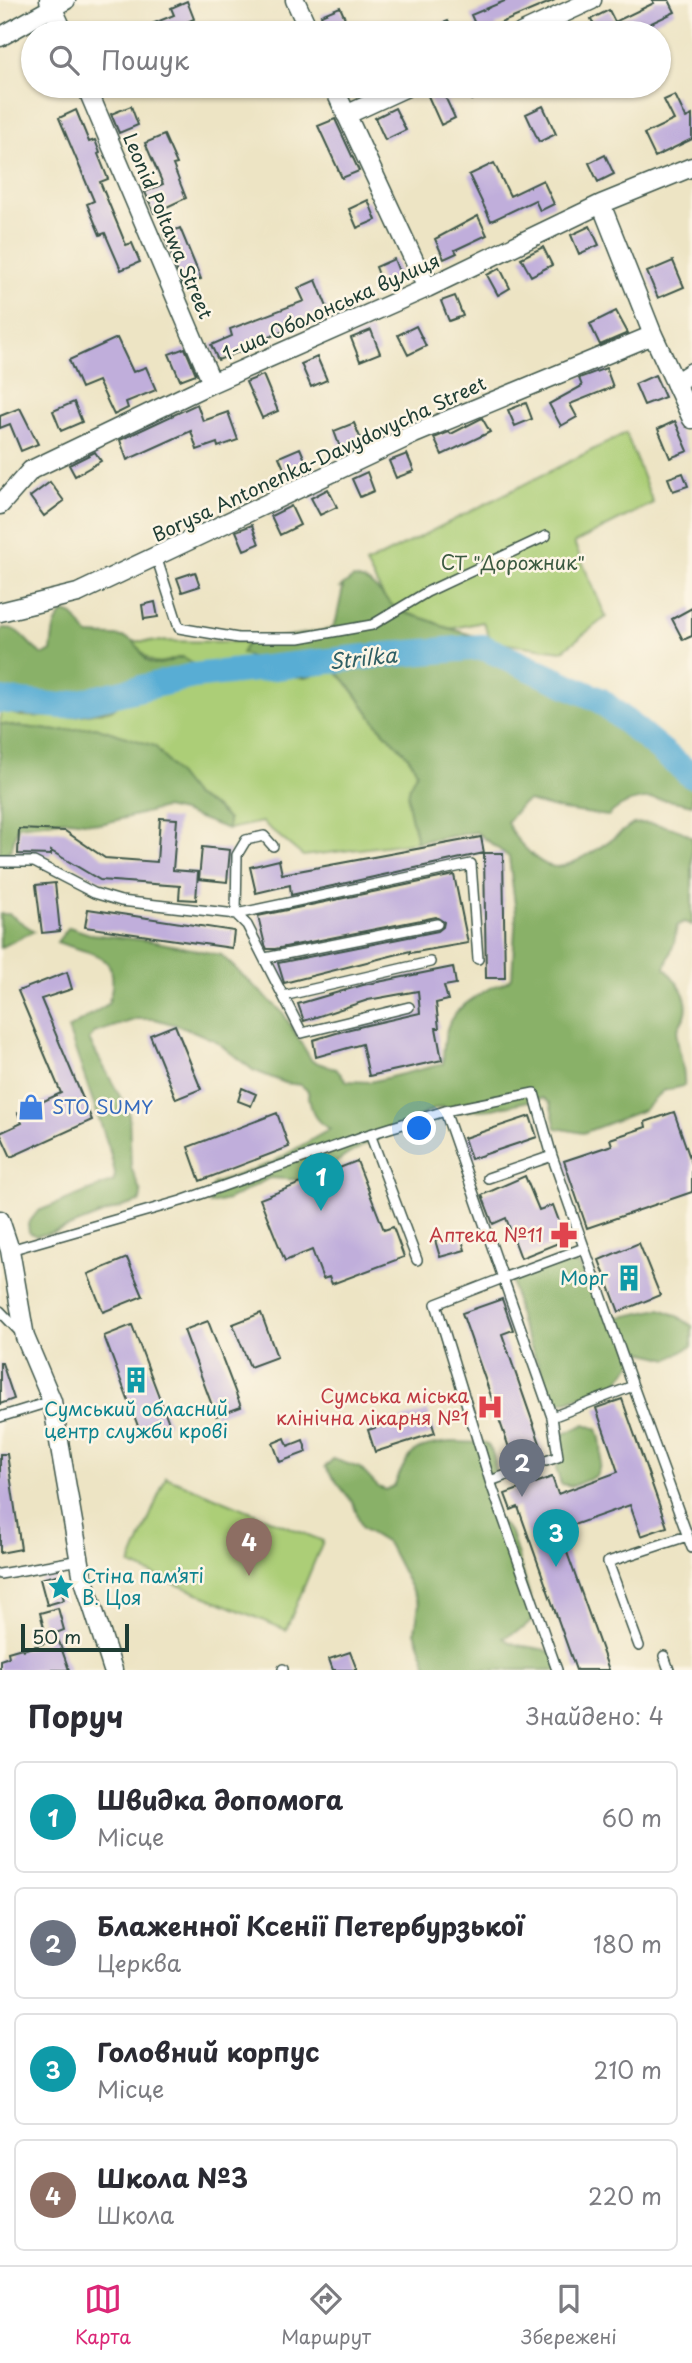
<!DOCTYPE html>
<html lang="uk">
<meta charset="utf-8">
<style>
:root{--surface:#fff;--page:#f7f7f7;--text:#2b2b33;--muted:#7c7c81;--line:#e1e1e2;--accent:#db2777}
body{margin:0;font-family:"Playpen Sans",sans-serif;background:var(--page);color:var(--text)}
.scale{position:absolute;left:21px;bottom:18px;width:108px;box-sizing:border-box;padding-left:7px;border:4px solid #1f3d34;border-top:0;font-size:19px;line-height:24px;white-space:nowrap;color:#1f3d34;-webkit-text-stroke:5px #fcf5e5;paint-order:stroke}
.you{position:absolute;left:420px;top:1129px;width:24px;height:24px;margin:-18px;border:5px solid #fff;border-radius:50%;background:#1a73e8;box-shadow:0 0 0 10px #1a73e833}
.badge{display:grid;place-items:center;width:46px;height:46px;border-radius:50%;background:var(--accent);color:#fff;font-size:23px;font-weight:700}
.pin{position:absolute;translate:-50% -58px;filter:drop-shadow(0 2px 4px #0008)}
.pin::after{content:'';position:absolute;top:37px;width:24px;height:21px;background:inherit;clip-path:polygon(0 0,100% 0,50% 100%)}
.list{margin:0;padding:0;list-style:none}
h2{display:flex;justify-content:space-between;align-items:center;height:91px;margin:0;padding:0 28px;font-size:30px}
h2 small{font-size:23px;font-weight:400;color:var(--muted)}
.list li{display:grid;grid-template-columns:46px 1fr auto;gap:21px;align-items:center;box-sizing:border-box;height:112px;margin:0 14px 14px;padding:0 14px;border:2px solid var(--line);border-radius:10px}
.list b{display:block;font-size:26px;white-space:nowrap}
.list p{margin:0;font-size:23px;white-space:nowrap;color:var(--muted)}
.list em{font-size:23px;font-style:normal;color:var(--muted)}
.icon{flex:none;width:38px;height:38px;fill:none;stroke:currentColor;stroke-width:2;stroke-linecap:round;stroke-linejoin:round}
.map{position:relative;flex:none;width:692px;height:1670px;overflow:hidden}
.search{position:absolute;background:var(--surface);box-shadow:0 2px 5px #0004;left:21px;right:21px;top:21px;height:77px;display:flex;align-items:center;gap:18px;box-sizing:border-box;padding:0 24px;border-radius:38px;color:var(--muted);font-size:26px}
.sheet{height:595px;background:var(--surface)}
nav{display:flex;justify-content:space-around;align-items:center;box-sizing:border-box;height:98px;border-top:2px solid var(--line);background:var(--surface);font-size:19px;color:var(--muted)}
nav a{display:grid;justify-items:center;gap:4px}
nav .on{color:var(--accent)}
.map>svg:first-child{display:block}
.green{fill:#acce77;stroke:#668656;stroke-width:2}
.forest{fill:#89b168;stroke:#54774e;stroke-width:2}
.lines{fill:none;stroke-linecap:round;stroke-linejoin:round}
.river{stroke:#58add4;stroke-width:26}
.building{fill:#c0aedb}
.service-casing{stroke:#3e564a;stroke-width:12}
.minor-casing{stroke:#3e564a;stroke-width:21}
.service{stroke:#fff;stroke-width:9}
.minor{stroke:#fff;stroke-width:18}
.labels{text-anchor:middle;stroke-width:5;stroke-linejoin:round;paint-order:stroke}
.street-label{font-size:19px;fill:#1f3d34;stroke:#fcf5e5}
.park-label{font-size:19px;fill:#3b5a41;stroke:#fcf5e5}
.shop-label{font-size:19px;fill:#366cbe;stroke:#fcf5e5;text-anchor:start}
.health-label{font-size:19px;fill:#be3a42;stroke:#fcf5e5;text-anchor:end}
.culture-label{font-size:19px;fill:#0d838f;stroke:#fcf5e5;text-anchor:end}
.water-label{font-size:21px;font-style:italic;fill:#305f64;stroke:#fcf5e5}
</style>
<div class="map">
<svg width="692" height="1670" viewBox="0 0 692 1670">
<rect width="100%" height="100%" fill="#fcf5e5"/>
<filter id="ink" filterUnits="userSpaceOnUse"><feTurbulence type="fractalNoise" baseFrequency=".0143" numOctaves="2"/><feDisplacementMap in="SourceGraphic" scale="14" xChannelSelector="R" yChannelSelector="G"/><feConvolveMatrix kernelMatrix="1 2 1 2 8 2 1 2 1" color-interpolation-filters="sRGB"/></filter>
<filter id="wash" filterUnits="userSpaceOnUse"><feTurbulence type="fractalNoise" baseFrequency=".00686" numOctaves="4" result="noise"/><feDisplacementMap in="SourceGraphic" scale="28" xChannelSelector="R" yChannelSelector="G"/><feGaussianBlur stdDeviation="1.57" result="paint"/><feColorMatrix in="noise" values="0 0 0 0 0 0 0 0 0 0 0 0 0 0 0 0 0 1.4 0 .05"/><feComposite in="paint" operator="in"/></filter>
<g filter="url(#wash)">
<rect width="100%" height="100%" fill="#ede4c4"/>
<path class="green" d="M626 433 653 503 574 543 606 617 562 651 492 642 483 622 406 638 366 564Z
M133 641 252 642 306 678 332 668C351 684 362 706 378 725 391 741 409 752 417 772 400 797 412 814 417 842L303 856 262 822 228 829V820L216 808 194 796 155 746 95 727 58 731 0 724V710L21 716 68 717 111 710 126 700 179 686 182 657C152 666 152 666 133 641Z
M166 1477 323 1541 286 1630 130 1565Z"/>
<path class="forest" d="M353 578C378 581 381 599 399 610 413 617 429 618 442 626L514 648 571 684 633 717 656 743 692 770V805C662 798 632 792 608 816L563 810 528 801 521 805 507 822C512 835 519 842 529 852 537 860 546 867 557 867 580 865 614 837 633 824 651 821 677 827 692 837V925L684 922 677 926 674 943 665 968C676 981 692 998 685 1016 681 1024 677 1027 677 1036 678 1053 686 1069 684 1086L663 1091 644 1110 583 1133 556 1128 550 1103 543 1098 492 1109 465 1111 442 1107 435 1109 395 1128 347 1155 325 1170 309 1177 301 1180 269 1178 228 1200 210 1204 213 1184 271 1163 330 1129C312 1120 311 1110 308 1091L301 1085 285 1083 253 1070 214 1040 186 1028 155 1019H137L94 1033 89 1040 129 1113 131 1167 141 1193 140 1202C104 1210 72 1230 36 1236L29 1232 28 1224 38 1211 114 1181 115 1173 109 1148 68 1029 108 1004C124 953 96 956 57 942L69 927 90 934 151 941 221 955 283 1013 312 1061 336 1069 347 1081 370 1082 443 1064C444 1020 450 1012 488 989 497 984 505 985 512 977L516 913 509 857 476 832 417 842C412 814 400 797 417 772 409 752 391 741 378 725 362 705 352 684 332 668L306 678 288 676 242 653 245 646 252 642 332 629 336 621 343 588H340Z
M65 612 73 615 88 635C101 636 122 634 133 641 141 647 143 664 156 664 173 665 181 647 195 667L179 686 126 700 111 710 68 717 21 716 0 710V633L3 628C23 627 28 648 44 655L51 651C53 637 52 621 65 612Z
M0 724 58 731 95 727 155 746 194 796 216 808 228 820V829L182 812 164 808 101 824 69 820 18 826 11 850 0 855Z
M0 914H9L34 931 0 948Z
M556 1260 577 1264 582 1270 605 1315 621 1317 660 1309 676 1315 692 1326V1346L669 1359 641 1352 615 1386 564 1402H555L520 1322 512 1282 520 1273Z
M585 1424 597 1429C603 1444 603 1462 596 1476L573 1486 561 1484 556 1469 564 1449 562 1435Z
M451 1442 486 1443C497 1455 499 1477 487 1488L490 1512 511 1533 536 1617 524 1628 503 1638C526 1655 551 1637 564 1670H429L415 1632 419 1604 388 1544 362 1528 353 1503 325 1467 333 1459 360 1468 378 1487 386 1490 394 1486C410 1451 412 1446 451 1442Z"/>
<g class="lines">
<path class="river" d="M0 700 63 706 193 676 375 656 483 647 600 700 692 776"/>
</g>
<g id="blocks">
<path class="building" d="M507 0H555L496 25 497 27 479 33 471 15Z
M652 0H669L675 12 630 33H591L597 31 591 19 609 10 615 22 654 3Z
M187 1 194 19 162 33H130L174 15 171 8Z
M340 7 348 25 329 33 321 15Z
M448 21 454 33H418Z
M465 86H482L486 94 472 100Z
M442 90 455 118 441 125 428 96Z
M675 95 686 118 692 115V139L655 157 644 134 674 120 664 100Z
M131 106 138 125 119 133 111 114Z
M543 106 556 134 539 142 526 114Z
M395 108 406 130 385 140 375 118Z
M76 110 89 142 95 140 100 153 98 154 108 179 100 182 126 245 132 243 140 262 121 270 105 233 100 235 87 204 94 201 59 118Z
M335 119 359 171 342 178 318 126Z
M164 135 177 164 173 165 186 198 154 213 145 192 163 184 145 143Z
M605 155 614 174 598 182 589 163Z
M494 163 510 196 543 180 554 204 540 211 535 200 491 221 469 175Z
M368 200 376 220 357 228 349 209Z
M478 216 487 235 455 250 457 253 444 259 435 239Z
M590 226 599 245 579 254 571 235Z
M180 228 201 279 183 287 164 235Z
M543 247 552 265 531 276 521 258Z
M394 259 401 277 383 285 376 267Z
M673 261 684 287 658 298 647 272Z
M500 268 510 288 498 295 487 275Z
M316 280 329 312 262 340 263 343 218 360 211 345 232 336 230 329 304 301 298 288Z
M455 296 463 316 449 321 441 301Z
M616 311 628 333 600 345 590 324Z
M416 326 426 346 408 355 398 335Z
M371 330 380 353 360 361 351 338Z
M117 338 133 372 146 367 156 390 126 402 128 408 114 415 98 381 81 388 69 360Z
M185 348 196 374 180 380 169 354Z
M317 357 327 380 311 387 301 364Z
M606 368 613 387 570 404 577 417 561 426 549 404 582 386 579 378Z
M263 375 278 411 262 418 246 382Z
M655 375 665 397 644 405 635 384Z
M74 402 82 422 61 431 53 411Z
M526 403 532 419 515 426 508 410Z
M197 404 203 421 228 412 238 440 218 447 217 443 197 450 191 431 127 460 120 440Z
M20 408 38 444 21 451 10 424 0 428V416Z
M482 418 490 432 442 455 434 438 449 432 451 434Z
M675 421 688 451 670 458 658 429Z
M354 423 362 442 341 450 334 431Z
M300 448 309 469 288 478 279 457Z
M95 452 101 461 75 476 69 465Z
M407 454 414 471 396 478 389 461Z
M367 472 374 491 360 497 352 479Z
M683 473 688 486 673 491 668 478Z
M50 482 64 501 44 516 30 497Z
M328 489 337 507 320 515 311 498Z
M291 506 300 525 280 535 271 516Z
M252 525 259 544 244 550 236 531Z
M195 572 200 586 182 592 177 578Z
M155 602 158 617 144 619 142 605Z
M692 608V636L683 640 672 619Z
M160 818 177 819 173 870 198 872 196 900 179 899 180 886 100 880 51 851V855L18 854 19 829 65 831 105 858 157 862Z
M481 837 484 853 291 895 290 885 256 893 250 867 279 860 282 874Z
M202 847 230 850 227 882 199 879Z
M484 853H503L505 978H486Z
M454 875 468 943 410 953V951L284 983 278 963 438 931 443 927 444 922 436 917 275 949H267L265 945 258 916Z
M55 883 60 931 42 933 36 885Z
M88 909 234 931 232 948 85 927Z
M453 967 456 984 444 986 448 1000 436 1003 439 1028H436L442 1060 369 1076 362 1044 316 1057 313 1040 350 1029 420 1013 418 991 368 1000 304 1021 298 1004 363 985Z
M67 972 72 989 41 999 92 1120 11 1157 0 1133 22 1123 18 1113 61 1093 18 991Z
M175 1025 201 1089 176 1099 150 1035Z
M242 1088 256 1094 251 1106 238 1101Z
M674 1112 692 1164V1192L587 1228 564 1161 612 1145 610 1139 646 1127 645 1122Z
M277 1113 289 1147 200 1181 188 1147Z
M530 1116 537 1137 471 1159 464 1138Z
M357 1161 384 1230 393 1227 404 1257 332 1284 329 1277 323 1279 312 1250 285 1261 260 1199Z
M525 1176 539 1210 553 1205 566 1240 521 1258 506 1218 493 1224 482 1195Z
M460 1233 465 1250 440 1257 435 1240Z
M639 1243 660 1295 619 1312 599 1260Z
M127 1258 143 1296 103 1312 88 1274Z
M502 1299 513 1330 502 1334 543 1452 514 1462 462 1313Z
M261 1313 277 1357 250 1367 233 1324Z
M208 1321 241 1407 216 1416 184 1330Z
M132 1325 169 1423 141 1434 104 1336Z
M0 1363H2L14 1399 0 1404Z
M622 1399 667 1527 641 1536 630 1505 559 1530 609 1670H576L518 1507 511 1510 505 1494 552 1477 558 1494 618 1472 596 1408Z
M428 1411 435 1433 375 1452 368 1430Z
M285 1438 288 1446 303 1440 307 1452 280 1462 273 1443Z
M0 1454H7L21 1549 0 1553Z
M57 1575 64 1600 47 1605 40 1579Z
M58 1608 64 1630 56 1633 69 1670H0V1660L9 1657 8 1652 22 1648 23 1650 48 1642 40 1613Z
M350 1652 357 1670H333L329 1659Z"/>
</g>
</g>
<g filter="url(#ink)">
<use href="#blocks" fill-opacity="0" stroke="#3e564a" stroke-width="2"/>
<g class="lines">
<g class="service-casing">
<path id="service" d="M156 556 179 628 238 638H299L372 625 427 592 546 536
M273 846 264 836 246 840 237 855 236 914 471 864 478 959
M0 862H34L94 893 121 901 236 914 247 925 302 1033 409 1007
M265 958 437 924
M283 996 430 962
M445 1111 503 1278 584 1248
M370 1134 417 1260
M488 1178 552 1156 633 1386
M10 1250 181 1201 370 1134 445 1111 534 1093 552 1156
M0 1311 21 1333
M0 1417 52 1401
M546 1461 558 1457 552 1417
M490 1481 537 1464
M0 1574 80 1560
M639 1646 608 1562 687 1536
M664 1656 669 1670
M283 1669V1670
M557 1670 490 1481 436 1304 503 1278 552 1417 633 1386 692 1548"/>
</g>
<g class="minor-casing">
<path id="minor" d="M49 0 64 33
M295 0 310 33
M521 33 592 0
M0 37 66 0
M86 86 212 383
M333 86 427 288
M346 115 409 86
M601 204 653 335 692 419
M675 383 692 372
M0 505 31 470 212 383 427 288 601 204 692 167
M0 612 78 593 414 434 653 335
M0 1220 10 1250 25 1337 52 1401 82 1574 113 1670"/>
</g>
<use href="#service" class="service"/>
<use href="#minor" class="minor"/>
</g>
</g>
<defs>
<g id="shop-bare" transform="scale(2.1)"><path d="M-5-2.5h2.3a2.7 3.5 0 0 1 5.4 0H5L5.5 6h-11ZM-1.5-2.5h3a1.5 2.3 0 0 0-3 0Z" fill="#3f7fe0" stroke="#fcf5e5" stroke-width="2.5" paint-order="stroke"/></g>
<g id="pharmacy-bare" transform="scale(2.1)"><path d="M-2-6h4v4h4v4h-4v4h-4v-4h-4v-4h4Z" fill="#e0444e" stroke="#fcf5e5" stroke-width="2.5" paint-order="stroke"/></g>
<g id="building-bare" transform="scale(2.1)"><path d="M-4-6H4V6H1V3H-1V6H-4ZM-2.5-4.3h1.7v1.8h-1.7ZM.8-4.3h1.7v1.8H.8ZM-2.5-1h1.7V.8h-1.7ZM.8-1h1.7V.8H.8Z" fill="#0f9aa8" stroke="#fcf5e5" stroke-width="2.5" paint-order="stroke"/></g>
<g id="hospital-bare" transform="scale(2.1)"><path d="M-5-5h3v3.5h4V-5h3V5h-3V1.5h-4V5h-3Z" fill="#e0444e" stroke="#fcf5e5" stroke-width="2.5" paint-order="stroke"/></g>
<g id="sight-bare" transform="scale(2.1)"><path d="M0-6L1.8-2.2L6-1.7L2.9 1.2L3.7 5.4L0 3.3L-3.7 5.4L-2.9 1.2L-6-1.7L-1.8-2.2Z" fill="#0f9aa8" stroke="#fcf5e5" stroke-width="2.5" paint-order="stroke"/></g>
</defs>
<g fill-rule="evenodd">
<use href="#shop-bare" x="31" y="1107"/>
<use href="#pharmacy-bare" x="564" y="1235"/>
<use href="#building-bare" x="629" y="1278"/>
<use href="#building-bare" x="136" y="1380"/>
<use href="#hospital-bare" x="490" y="1407"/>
<use href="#sight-bare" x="61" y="1587"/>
</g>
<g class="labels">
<g class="street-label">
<text transform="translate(168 226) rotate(67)" y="7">Leonid Poltawa Street</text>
<text transform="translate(331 307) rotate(-24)" y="7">1-ша Оболонська вулиця</text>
<text transform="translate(319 459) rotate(-25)" y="7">Borysa Antonenka-Davydovycha Street</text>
</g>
<g class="park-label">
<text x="513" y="570">СТ "Дорожник"</text>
</g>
<g class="shop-label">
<text x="52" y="1114">STO SUMY</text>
</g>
<g class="health-label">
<text x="543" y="1242">Аптека №11</text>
<text x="469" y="1403">Сумська міська<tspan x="469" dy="22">клінічна лікарня №1</tspan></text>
</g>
<g class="culture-label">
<text x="608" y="1285">Морг</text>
<text x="136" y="1416" text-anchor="middle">Сумський обласний<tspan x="136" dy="22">центр служби крові</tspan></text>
<text x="82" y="1583" text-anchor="start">Стіна пам’яті<tspan x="82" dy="22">В. Цоя</tspan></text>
</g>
<g class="water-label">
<text transform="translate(363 659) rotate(-6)" y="7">Strilka</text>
</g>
</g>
</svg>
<div class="scale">50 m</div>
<div class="you"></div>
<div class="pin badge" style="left:321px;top:1211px;background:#0f9aa8">1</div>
<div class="pin badge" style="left:522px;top:1497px;background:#6b7280">2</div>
<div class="pin badge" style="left:556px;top:1567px;background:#0f9aa8">3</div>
<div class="pin badge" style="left:249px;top:1576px;background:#8d6e63">4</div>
<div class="search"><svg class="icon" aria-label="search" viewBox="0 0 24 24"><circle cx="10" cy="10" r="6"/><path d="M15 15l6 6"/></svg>Пошук</div>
</div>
<section class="sheet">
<h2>Поруч<small>Знайдено: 4</small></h2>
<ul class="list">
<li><span class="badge" style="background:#0f9aa8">1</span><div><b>Швидка допомога</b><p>Місце</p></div><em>60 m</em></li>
<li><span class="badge" style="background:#6b7280">2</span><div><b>Блаженної Ксенії Петербурзької</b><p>Церква</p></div><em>180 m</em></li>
<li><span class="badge" style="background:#0f9aa8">3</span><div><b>Головний корпус</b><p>Місце</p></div><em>210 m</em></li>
<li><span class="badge" style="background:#8d6e63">4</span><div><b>Школа №3</b><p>Школа</p></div><em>220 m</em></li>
</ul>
</section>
<nav>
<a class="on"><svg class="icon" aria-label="map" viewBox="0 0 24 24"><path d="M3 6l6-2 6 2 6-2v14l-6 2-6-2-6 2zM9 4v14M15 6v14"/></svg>Карта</a>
<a><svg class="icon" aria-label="directions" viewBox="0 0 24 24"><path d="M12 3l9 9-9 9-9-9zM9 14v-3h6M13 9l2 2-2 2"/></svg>Маршрут</a>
<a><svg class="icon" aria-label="saved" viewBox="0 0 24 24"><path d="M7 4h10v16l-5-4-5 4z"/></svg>Збережені</a>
</nav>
